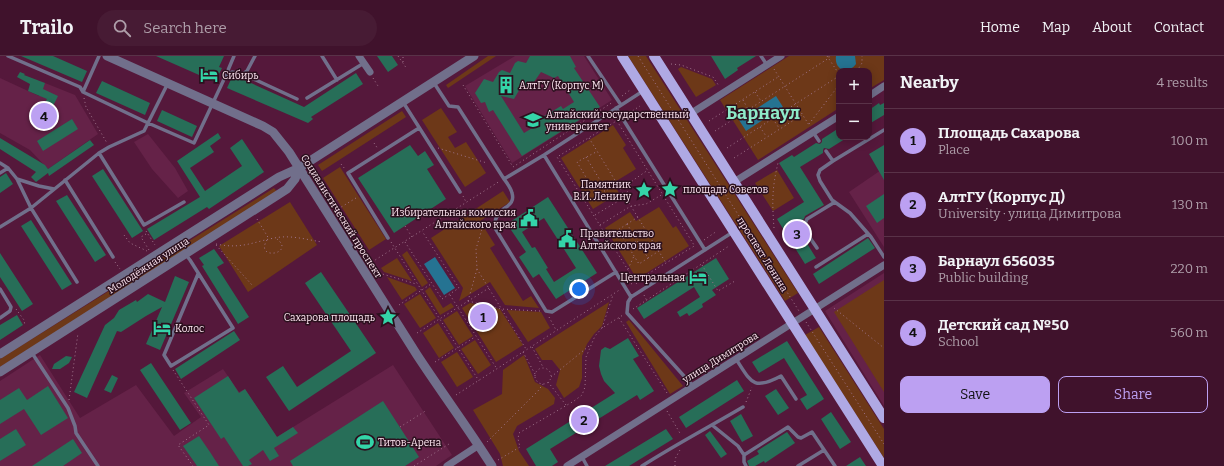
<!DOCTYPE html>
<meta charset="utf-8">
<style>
:root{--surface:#40122c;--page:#471b34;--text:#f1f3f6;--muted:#ae9ea9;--line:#593248;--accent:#bca0f2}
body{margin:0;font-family:Bitter,serif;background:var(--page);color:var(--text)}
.controls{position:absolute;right:12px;top:12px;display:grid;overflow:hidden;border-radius:8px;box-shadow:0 2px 10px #0003}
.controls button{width:36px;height:36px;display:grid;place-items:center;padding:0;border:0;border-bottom:1px solid var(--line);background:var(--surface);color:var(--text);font:20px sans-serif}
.you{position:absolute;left:579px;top:233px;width:14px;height:14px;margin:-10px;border:3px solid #fff;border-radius:50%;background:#1a73e8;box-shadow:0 0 0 6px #1a73e833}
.badge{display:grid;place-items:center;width:26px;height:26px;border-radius:50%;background:var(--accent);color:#111;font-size:13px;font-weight:700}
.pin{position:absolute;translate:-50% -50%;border:2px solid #fff;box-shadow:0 1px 4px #0006}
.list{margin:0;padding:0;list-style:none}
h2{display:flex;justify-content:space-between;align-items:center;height:52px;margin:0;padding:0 16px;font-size:17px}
h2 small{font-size:13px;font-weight:400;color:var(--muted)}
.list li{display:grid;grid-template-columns:26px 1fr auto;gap:12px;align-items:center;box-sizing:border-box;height:64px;padding:0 16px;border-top:1px solid var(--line)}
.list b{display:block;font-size:15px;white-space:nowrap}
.list p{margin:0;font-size:13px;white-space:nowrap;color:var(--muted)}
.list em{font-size:13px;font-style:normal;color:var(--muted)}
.actions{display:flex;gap:8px;padding:12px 16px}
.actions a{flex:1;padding:9px 0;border:1px solid var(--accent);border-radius:8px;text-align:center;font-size:14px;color:var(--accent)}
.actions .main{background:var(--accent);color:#111}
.icon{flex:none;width:22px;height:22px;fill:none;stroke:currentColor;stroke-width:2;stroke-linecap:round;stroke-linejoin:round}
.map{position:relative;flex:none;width:884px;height:410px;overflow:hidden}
header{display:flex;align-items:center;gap:24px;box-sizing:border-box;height:56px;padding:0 20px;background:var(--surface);border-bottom:1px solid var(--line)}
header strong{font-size:19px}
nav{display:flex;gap:22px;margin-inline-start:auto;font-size:14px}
.search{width:280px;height:36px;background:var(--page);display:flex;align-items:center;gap:10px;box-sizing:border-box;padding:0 14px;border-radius:22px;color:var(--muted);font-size:15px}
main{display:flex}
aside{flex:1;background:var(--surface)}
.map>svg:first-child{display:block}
.built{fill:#652248}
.green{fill:#6d3818}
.water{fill:#257392}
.building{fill:#276e58;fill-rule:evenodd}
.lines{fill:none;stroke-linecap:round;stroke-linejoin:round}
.path{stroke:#a1758d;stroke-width:1;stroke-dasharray:1 3;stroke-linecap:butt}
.service{stroke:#716f8b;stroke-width:3.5}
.minor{stroke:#716f8b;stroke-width:7}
.tertiary{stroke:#716f8b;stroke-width:9}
.primary{stroke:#afa9e4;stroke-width:10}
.labels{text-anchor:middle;stroke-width:3;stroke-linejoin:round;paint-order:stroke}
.poi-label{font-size:10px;fill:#fee6f1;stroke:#2b101e;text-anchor:start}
.street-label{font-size:10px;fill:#fee6f1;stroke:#2b101e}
.town-label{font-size:18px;font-weight:bold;fill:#8eeac9;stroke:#2b101e}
</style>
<header>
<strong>Trailo</strong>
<div class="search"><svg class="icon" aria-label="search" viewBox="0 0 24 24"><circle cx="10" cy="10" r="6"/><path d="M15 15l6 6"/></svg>Search here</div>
<nav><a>Home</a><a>Map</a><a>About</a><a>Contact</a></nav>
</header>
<main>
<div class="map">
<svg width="884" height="410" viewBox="0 0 884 410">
<rect width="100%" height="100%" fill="#55183b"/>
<path class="built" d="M515 0H584L612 44 512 107 465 30Z
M0 22 39 40 45 27 75 39 98 78 48 113 30 94 0 77Z
M148 78 175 112 188 135 178 142 152 113 134 86Z
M884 112V191L849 136Z
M884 217V350L825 255Z
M40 299 80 362 136 329 174 380 201 361 184 337 223 313 239 336 245 333 277 381 393 309 452 399 436 410H0V325Z"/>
<path class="green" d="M488 0H496L448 32 446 29Z
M628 0H646L798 237 785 245Z
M789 0H884V24L869 33V15H839V52L758 104 720 44Z
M681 11 712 23 716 29 696 41 678 13Z
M441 52 457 76 448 81 455 92 466 86 486 117 465 131 422 64Z
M402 55 406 61 322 115 318 109Z
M613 69 626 89 623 92 636 113 613 127 619 137 593 153 561 102Z
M340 111 386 183 369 194 323 122Z
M777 114 794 142 773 155 755 127Z
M274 132 277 136 0 311V303Z
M503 135 510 146 480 165 495 189 490 192 523 245 531 240 539 252 505 249 490 226 459 245 463 232 431 182Z
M290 146 317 189 248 236 219 190Z
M659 151 673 172 676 170 689 190 637 223 605 172 630 156 636 165Z
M407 195 428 227 422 231 402 199Z
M397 202 412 225 384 216 381 212Z
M387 221 415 231 417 234 402 244Z
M884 224V336L834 256Z
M430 231 443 252 451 247 454 251 440 259 425 235Z
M420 238 436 262 420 272 404 248Z
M609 246 602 270 594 278 587 288 582 300V322L579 331 564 342 556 329 560 314 552 304H542L535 293Z
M470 247 500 253 523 289 496 306 462 252Z
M507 254 541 256 550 272 528 286Z
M457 255 473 280 459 289 443 264Z
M629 264 683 330 670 338 626 266Z
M438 267 454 292 439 302 423 277Z
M819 271 884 373V402L805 279Z
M475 284 491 309 478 318 461 293Z
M457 296 473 321 457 331 441 306Z
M524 299 535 326 548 333 555 342 554 348 517 370 513 378 519 395 529 410H503L500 398 473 354 502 338 503 314Z"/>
<path class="water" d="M836 0H855L856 8C848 19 834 14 836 0Z
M776 40 783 51 746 75 739 64Z
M435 201 455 232 444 239 424 208Z"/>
<path class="building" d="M21 0H53L87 15 82 26Z
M156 0H224L219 11 222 12 215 26Z
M377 0H392L398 9 388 16Z
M530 0H570L576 11 574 12 600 51 522 100 493 54 489 56 485 46 481 47 475 37 484 23 493 26 499 16 502 14 510 17 515 7 518 5 526 7ZM541 16 554 22 558 20 574 46 563 53 561 50 536 65 539 68 524 77 501 40 514 43 521 31 529 33Z
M711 0H756L737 12 738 14 725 23Z
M20 16 25 18 24 19 45 27 43 33 58 40 52 52 44 48 47 43 28 35 30 28 17 21Z
M356 17 363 28 311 61 313 63 308 67 227 32 233 19 304 51Z
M102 25 150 47 145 59 96 37Z
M879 47 880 49 884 47V59L869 68V54Z
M162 54 197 70 192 81 157 65Z
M72 63 78 73 43 95 37 85Z
M839 72V81H848L829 93 824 92 823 94V97L800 111 824 149 805 160 804 163 795 168 816 202 805 208 777 163 804 146 779 107 792 99 794 101 816 87 820 88 822 86V83Z
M218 77 221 82 210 90 214 96 190 112 205 135 242 110 230 92 242 83 264 116 209 153 207 151 154 184 147 173 200 141 177 105Z
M0 82 45 109 48 113 90 84 94 89 49 120 48 117 36 126 31 121 36 116 0 93Z
M410 89 418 100 425 95 434 109 427 113 446 143 394 177 358 122Z
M884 89V124L869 98Z
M103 113 143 175 132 182 92 120Z
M6 117 13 128 0 137V121Z
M884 138V162L877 167 866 150Z
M67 139 106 199 95 206 56 145Z
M548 141 597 217 556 243 539 218 533 222 519 201 526 196 507 168ZM544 162 576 212 554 226 546 213 548 212 535 191 532 192 522 176Z
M31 164 72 228 62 234 21 170Z
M868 182 875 192 819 228 813 218Z
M214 193 224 207 217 211 249 261 238 268 202 210 204 209 199 202Z
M0 197 33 248 22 255 0 221Z
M716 202 729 223 712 234 716 239 702 248 703 251 689 260 687 257 680 261 677 256 700 241 694 231 644 263 637 252Z
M321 216 376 297 289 355 266 321 283 310 297 331 351 295 305 227Z
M175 220 189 226 160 294 146 288 162 251 146 260 121 276 117 275 87 342 74 336 105 269 114 262 119 254 136 244 137 246 148 238 165 246Z
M17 259 23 269 0 284V269Z
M234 275 240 284 181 323 175 313Z
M628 282 639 300 633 303 654 335 640 344 637 339 550 393 558 406 552 410H536L526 393 615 337 604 325 601 318 599 310 601 294 605 291 610 293Z
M787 285 824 343 807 354 800 343 807 339 784 302 759 317 752 306Z
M66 300 72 301 69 307 60 313H52L54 308Z
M151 307 191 367 180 374 140 314Z
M112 319 118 322 111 337 104 334Z
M228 320 239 337 245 333 277 381 293 371 298 377 274 392 279 400 270 405 263 394 249 404 252 408 248 410H243L224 381 221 383 194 342Z
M737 324 744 335 686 372 679 361Z
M48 330 68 362 41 379 24 353 0 368V344L19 332 27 344Z
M776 333 789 352 778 359 765 340Z
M383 345 419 401 405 410H293L290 405Z
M831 356 851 386 840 393 821 363Z
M741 358 753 380 742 386 730 365Z
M16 373 26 389 0 405V383Z
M666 373 673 383 629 410H605Z
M710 375 727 398 721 402 705 379Z
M787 376 795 387 765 407 764 405 755 410H749L747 405 759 398 757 395Z
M199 380 210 396 219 410H197L195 407 183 390Z
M73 383 82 397 63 410H32Z
M860 401 866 410H846Z"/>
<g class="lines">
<path class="path" d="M398 0 407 13
M638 0 799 255
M827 0 839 18
M403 6V0
M671 8 681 9 713 21 719 30
M774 13 809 69
M857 15 862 7V0
M373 22 378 30
M463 29 513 111 613 46
M755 36 761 45
M622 40 630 34
M84 42 86 51 107 87
M743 44 748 53
M626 59 640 50
M773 63 779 72
M618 64 557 101 638 230
M617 65 694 189
M709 65 778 21
M809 68 839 29
M760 71 766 80
M715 75 829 2V0
M589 82 666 207
M374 87 378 93
M438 92 487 107
M727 92 839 20
M586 101 606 134 597 140 577 106 596 96
M734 102 802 59
M341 108 345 113
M607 134 616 128
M463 140 466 146
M338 153 356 142
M595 159 625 141 632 125 648 114
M257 163 269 183
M490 165 482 173 476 193 477 213 526 293
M627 168 648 202 639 208 618 174Z
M627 168 638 161
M600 169 631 150 646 148 663 138
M405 170 412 181
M774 172C772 146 772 132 778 107
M146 175 155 189
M146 178 141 181 149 194
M124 179 130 187 147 195
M608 181 620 179
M267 184C254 205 296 198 277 183
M704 184 717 175
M391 186 479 325
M405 186 442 243 459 232 422 175
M216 188C244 194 256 184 281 181 295 180 309 184 322 186
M216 189 252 229
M628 190 637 185
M648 202 659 195
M115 206 120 213
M372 206 500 125
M702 209 718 235 735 225
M628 213 634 200
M379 217 416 228
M631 228 696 189
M450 239 497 313
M644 239 647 245
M468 245 501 253 540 255
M468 245 477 213
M399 249 431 228
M834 252 884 292
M16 253 24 264 25 270
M633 253 729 190
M549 261 556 274
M619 262 667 337
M806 266 884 388
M602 272 613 239
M417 277 489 232
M532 291 543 311
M523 296 535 318
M435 306 475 281
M535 320a8 8 0 1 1 16 0a8 8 0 1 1-16 0Z
M173 314 209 369 178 389 193 410
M551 321 589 290
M548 326 566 349
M456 339 621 233
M69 344 78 277
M746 346 752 331
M667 355 681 379
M400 371 427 354
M487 386 538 335 543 328
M498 404 520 391 518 383 519 377 574 345 582 339 585 331 586 301 595 280 602 272 623 259
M414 410 449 388
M675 410V403L681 392"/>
<path class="service" d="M8 0 80 31 83 36 148 67 194 87 226 19 232 16 243 18 247 15 255 0
M322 0 337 24
M588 0 621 49
M761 0 767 9
M243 18 297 43
M226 19 234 0
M434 27 449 50 458 51 504 123 544 99 643 35
M83 36 99 0
M307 42 364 7
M403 46 460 136
M616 52 705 194
M813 76 819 85
M826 95 833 105 820 114 818 119 820 125 832 144 850 157 871 181 884 201
M99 97 144 169 184 146
M544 99 631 241
M833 105 884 74
M0 107 8 112
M0 117 8 112 17 123 31 152 77 226
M17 123 39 130 54 133
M504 123C507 127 511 132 512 137 517 154 493 149 495 172L546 255 552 256 616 216
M65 124 113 201
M0 171 31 152 99 97 109 91 144 75 167 29
M388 182 348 117 419 72
M817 192C812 184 801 173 807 163L835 146
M186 199 190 204 233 272 171 310 164 299 198 218
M816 211 868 178
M0 233 11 251 10 255 0 262
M32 297 68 352 75 370 76 377 98 410
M736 303C751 326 753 335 781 320L796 343
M693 330 627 257 628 246 631 241 733 176
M712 369 738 390 744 399 788 371 798 381 801 382 812 376 835 410
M744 399V406L746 410
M582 401 587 410
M642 410C675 389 709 371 743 351
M798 410 824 394"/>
<path class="minor" d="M359 0 370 16
M869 40 884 30
M690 58 781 0
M734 126 839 60
M447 410 479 389
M567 410 884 209"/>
<path class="tertiary" d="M107 0 263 70 273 76 289 96C332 164 374 232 417 299 442 337 468 372 492 410
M0 298 279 121 299 112 474 0
M0 316 287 133 295 123 299 112"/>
<path class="primary" d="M622 0 883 410
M654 0 884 362"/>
</g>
<defs>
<g id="hotel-bare" transform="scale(1.38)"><path d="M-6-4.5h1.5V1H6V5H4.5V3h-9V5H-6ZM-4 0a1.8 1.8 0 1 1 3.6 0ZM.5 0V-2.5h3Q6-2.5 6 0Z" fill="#34d4a8" stroke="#2b101e" stroke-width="2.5" paint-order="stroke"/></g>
<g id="building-bare" transform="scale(1.38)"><path d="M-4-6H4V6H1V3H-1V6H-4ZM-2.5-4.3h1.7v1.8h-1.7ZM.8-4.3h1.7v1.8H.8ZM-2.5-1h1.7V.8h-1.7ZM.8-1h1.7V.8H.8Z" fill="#34d4a8" stroke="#2b101e" stroke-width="2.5" paint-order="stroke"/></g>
<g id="university-bare" transform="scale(1.38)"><path d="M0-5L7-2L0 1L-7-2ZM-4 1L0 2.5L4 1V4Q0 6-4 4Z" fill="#34d4a8" stroke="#2b101e" stroke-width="2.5" paint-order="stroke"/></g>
<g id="sight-bare" transform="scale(1.38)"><path d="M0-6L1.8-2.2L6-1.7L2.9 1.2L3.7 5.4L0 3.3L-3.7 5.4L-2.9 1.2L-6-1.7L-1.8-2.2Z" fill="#34d4a8" stroke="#2b101e" stroke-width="2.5" paint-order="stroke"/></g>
<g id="civic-bare" transform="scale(1.38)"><path d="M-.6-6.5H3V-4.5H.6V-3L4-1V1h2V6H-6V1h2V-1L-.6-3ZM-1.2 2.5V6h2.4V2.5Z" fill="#34d4a8" stroke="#2b101e" stroke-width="2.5" paint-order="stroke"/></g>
<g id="stadium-bare" transform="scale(1.38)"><path d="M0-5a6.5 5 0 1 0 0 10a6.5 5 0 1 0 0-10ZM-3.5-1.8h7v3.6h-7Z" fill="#34d4a8" stroke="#2b101e" stroke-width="2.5" paint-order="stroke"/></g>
</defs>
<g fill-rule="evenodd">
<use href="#hotel-bare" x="209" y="19"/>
<use href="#building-bare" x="506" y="29"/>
<use href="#university-bare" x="533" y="64"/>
<use href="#sight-bare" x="670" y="133"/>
<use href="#sight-bare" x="644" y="134"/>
<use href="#civic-bare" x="529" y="162"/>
<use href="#civic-bare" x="567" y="183"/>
<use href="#hotel-bare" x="698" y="221"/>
<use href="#sight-bare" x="388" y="261"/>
<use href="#hotel-bare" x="162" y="272"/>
<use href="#stadium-bare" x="365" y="386"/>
</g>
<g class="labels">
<g class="poi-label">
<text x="222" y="23">Сибирь</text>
<text x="519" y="33">АлтГУ (Корпус М)</text>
<text x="546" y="62">Алтайский государственный<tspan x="546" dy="12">университет</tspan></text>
<text x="631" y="132" text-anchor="end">Памятник<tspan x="631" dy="12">В.И. Ленину</tspan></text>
<text x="683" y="137">площадь Советов</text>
<text x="516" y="160" text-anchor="end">Избирательная комиссия<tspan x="516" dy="12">Алтайского края</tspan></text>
<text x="580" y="181">Правительство<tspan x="580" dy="12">Алтайского края</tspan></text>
<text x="685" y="225" text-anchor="end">Центральная</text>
<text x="375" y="265" text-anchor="end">Сахарова площадь</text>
<text x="175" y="276">Колос</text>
<text x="378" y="390">Титов-Арена</text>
</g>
<g class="street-label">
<text transform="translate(342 160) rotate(58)" y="4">Социалистический проспект</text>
<text transform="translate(763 198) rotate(58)" y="4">проспект Ленина</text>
<text transform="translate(148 209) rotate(-33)" y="4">Молодёжная улица</text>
<text transform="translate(720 301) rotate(-32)" y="4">улица Димитрова</text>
</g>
<g class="town-label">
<text x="763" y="63">Барнаул</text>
</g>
</g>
</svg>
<div class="controls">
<button>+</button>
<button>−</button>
</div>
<div class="you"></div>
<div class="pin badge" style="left:483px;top:261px">1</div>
<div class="pin badge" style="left:584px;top:364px">2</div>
<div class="pin badge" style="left:797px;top:178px">3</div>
<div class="pin badge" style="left:44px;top:60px">4</div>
</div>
<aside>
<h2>Nearby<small>4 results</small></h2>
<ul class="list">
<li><span class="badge">1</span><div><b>Площадь Сахарова</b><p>Place</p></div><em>100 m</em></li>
<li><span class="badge">2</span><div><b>АлтГУ (Корпус Д)</b><p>University · улица Димитрова</p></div><em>130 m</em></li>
<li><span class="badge">3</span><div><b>Барнаул 656035</b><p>Public building</p></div><em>220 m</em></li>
<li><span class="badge">4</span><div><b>Детский сад №50</b><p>School</p></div><em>560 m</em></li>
</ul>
<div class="actions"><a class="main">Save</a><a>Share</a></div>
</aside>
</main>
